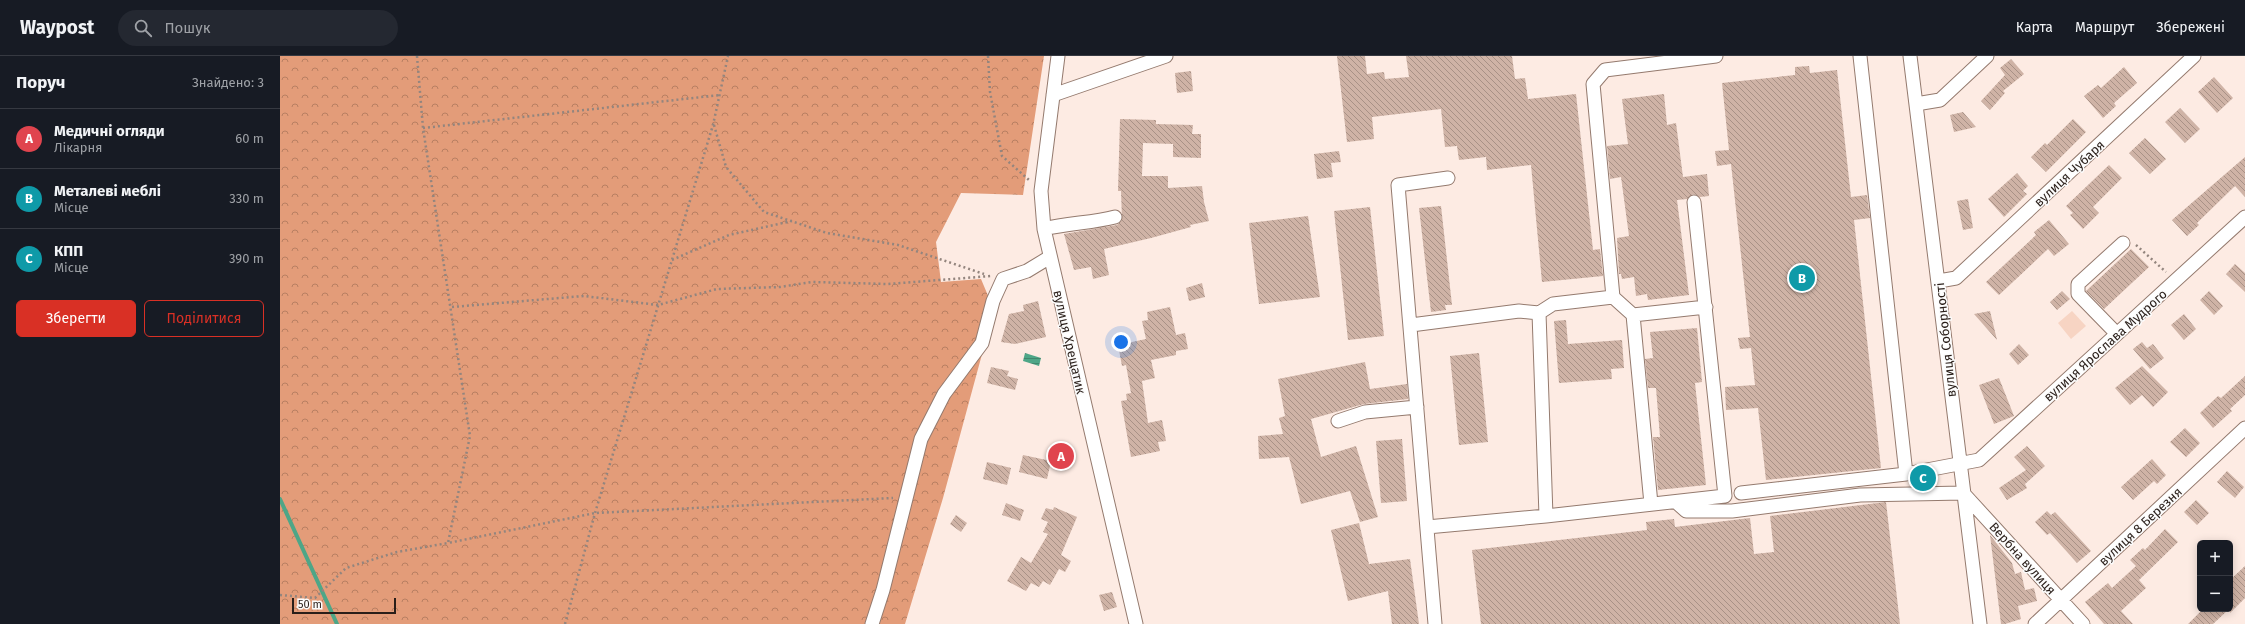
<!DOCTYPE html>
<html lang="uk">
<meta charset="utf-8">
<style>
:root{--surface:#171b24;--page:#242831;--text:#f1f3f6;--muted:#9ea1a6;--line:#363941;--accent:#d93025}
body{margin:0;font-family:"Fira Sans",sans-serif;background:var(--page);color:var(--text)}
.controls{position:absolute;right:12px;bottom:12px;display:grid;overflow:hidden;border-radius:6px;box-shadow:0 2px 10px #0003}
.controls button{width:36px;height:36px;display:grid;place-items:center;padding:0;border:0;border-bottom:1px solid var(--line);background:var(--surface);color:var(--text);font:20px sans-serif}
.scale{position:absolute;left:12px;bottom:10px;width:104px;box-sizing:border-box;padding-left:4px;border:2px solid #291e19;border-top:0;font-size:11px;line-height:14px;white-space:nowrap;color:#291e19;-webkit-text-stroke:3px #fcfcfc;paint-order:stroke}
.you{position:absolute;left:841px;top:286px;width:14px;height:14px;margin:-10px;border:3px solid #fff;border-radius:50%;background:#1a73e8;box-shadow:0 0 0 6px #1a73e833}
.badge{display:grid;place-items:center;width:26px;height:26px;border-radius:50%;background:var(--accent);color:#fff;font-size:13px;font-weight:700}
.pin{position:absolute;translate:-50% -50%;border:2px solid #fff;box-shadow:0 1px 4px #0006}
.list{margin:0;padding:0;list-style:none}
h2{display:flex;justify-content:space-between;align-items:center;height:52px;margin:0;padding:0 16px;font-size:17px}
h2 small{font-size:13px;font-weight:400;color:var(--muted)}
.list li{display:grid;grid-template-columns:26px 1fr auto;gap:12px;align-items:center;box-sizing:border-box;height:60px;padding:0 16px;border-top:1px solid var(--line)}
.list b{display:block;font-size:15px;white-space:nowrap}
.list p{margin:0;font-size:13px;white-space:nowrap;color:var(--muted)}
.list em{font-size:13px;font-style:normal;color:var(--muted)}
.actions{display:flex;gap:8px;padding:12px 16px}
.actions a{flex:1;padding:9px 0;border:1px solid var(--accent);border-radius:6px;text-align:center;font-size:14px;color:var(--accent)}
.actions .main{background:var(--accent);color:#fff}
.icon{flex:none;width:22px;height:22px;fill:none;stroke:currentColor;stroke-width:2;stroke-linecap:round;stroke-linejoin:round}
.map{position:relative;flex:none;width:1965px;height:568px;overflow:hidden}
header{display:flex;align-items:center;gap:24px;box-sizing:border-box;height:56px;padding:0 20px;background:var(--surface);border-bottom:1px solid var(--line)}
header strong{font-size:19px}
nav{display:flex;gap:22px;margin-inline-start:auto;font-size:14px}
.search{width:280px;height:36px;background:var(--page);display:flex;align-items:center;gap:10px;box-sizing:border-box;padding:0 14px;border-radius:22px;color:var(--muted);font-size:15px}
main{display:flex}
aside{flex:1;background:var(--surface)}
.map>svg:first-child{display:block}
.forest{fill:url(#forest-crowns)}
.park{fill:#f7d4c3}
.water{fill:url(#water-rules)}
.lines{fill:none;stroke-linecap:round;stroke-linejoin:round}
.stream{stroke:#4ea687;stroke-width:4}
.building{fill:url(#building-back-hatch)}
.minor-casing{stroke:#947a6e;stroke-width:15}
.path{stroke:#93857e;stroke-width:2.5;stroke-dasharray:2 3;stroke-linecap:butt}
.minor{stroke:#fff;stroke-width:13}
.labels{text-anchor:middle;stroke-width:3;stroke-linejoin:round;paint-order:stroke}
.street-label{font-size:13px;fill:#291e19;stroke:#fcfcfc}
</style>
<header>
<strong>Waypost</strong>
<div class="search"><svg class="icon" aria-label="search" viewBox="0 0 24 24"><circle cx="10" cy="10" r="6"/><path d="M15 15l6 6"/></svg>Пошук</div>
<nav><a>Карта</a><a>Маршрут</a><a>Збережені</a></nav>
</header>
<main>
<aside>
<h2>Поруч<small>Знайдено: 3</small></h2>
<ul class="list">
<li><span class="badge" style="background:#e0444e">A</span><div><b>Медичні огляди</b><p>Лікарня</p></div><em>60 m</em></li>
<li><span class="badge" style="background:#0f9aa8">B</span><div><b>Металеві меблі</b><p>Місце</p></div><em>330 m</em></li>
<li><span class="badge" style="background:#0f9aa8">C</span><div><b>КПП</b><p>Місце</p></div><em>390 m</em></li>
</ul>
<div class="actions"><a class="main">Зберегти</a><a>Поділитися</a></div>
</aside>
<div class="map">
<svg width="1965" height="568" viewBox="0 0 1965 568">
<defs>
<pattern id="forest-crowns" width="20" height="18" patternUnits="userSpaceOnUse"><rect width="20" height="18" fill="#e39c79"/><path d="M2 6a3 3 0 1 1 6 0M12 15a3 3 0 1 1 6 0" fill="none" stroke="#b87f62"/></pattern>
<pattern id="water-rules" width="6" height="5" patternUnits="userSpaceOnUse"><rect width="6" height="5" fill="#4ea687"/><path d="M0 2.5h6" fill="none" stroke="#41876e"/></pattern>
<pattern id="building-back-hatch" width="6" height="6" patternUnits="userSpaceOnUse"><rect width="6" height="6" fill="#cfb3a6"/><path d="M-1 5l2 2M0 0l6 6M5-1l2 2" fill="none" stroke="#a89186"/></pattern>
</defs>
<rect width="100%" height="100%" fill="#fdebe3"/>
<path class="forest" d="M0 0H764L743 139 681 137 656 186 661 226 701 223 714 254 663 442 625 568H0Z"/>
<path class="park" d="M1792 255 1806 270 1791 283 1778 267Z"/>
<path class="water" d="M745 297 761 302 759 310 743 305Z"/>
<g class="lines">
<path class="stream" d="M0 443 57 568"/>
</g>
<path class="building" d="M1057 0H1085L1087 18 1104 16 1105 23 1129 21 1126 0H1232L1235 23 1245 22 1248 43 1296 38 1313 194 1320 193 1323 220 1262 226 1251 109 1207 114 1206 101 1179 104 1177 90 1165 91 1161 53 1092 61 1094 83 1067 86Z
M1731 3 1744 18 1723 35 1725 37 1710 54 1701 45 1725 19 1720 12Z
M1529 10 1530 17 1557 14 1571 141 1587 139 1590 162 1574 164 1601 412 1486 424 1478 352 1446 354 1445 331 1475 329 1471 292 1460 293 1458 282 1470 281 1451 108 1437 110 1435 95 1449 94 1442 27 1515 19V11Z
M1844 11 1857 27 1834 47 1836 50 1823 62 1804 40 1818 29 1821 32Z
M911 15 913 35 897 37 895 17Z
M1934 21 1953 42 1937 57 1918 36Z
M1384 38 1387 69 1396 67 1403 121 1427 118 1429 140 1420 141 1413 138 1407 143 1397 144 1409 239 1368 244 1367 238 1356 240 1354 221 1342 223 1341 218H1339L1337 182 1349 180 1341 121 1330 123 1327 90 1348 88 1342 43Z
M1900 52 1920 73 1905 87 1885 66Z
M1683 56 1696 71 1674 76 1670 59Z
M840 63 876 64V68L913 69 912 78H921V102L893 101V88L863 87 862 120H888V132L922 130 924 146 929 165 910 169 911 171 871 182 824 193 829 219 813 223 811 211 794 214 784 178 837 169 842 164 841 135H838Z
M1793 63 1806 76 1766 116 1751 101 1765 87 1767 89Z
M1865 82 1886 103 1870 118 1849 97Z
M1059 95 1061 106 1051 107 1053 121 1037 123 1034 98Z
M1965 101V141L1955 130 1917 167 1919 169 1907 180 1892 164Z
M1829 109 1842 122 1813 151 1819 157 1803 173 1790 159 1793 157 1786 150Z
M1737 117 1748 130 1743 135 1747 138 1724 161 1708 143Z
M1688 143 1693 172 1683 174 1677 145Z
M1161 150 1172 249H1165L1166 254 1151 256 1139 152Z
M1090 151 1104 280 1068 284 1054 155Z
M1028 160 1040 241 979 248 969 167Z
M1769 164 1789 188 1774 200 1768 193 1719 239 1706 226 1756 179 1754 176Z
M1851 193 1869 211 1824 253 1806 235Z
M1955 208 1965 217V236L1946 218Z
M922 227 925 241 909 245 906 232Z
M1782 235 1790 243 1777 254 1770 246Z
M1929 235 1943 250 1934 259 1920 244Z
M758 245 766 281 735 288 721 286 729 258 744 255 743 249Z
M890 251 896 279 905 277 908 293 896 295V299L871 304 875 322 862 325 868 367 882 364 886 385 878 386 880 395 851 401 841 345 847 344 846 338 851 337 846 309 842 310 838 289 866 283 862 265 868 264 867 256Z
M1710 255 1717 284 1694 258Z
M1904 258 1916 273 1904 284 1891 269Z
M1286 264 1288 288 1342 284 1344 312 1331 313 1332 323 1279 327 1274 265Z
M1417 272 1422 326 1415 327 1426 429 1378 434 1373 381H1380L1376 332H1368L1365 303 1373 302 1370 276Z
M1862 286 1867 292 1873 288 1884 302 1870 313 1853 293Z
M1739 288 1749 299 1738 309 1729 298Z
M1199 297 1208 386 1179 389 1170 300Z
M1085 306 1090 333 1127 328 1128 343 1084 348 1031 363 1041 401 1076 390 1098 461 1080 466 1070 435 1021 448 1009 401 979 403 978 380 1003 378 999 362 1005 360 998 323Z
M1862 310 1888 336 1873 351 1862 339 1850 349 1835 332Z
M711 311 729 315 727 320 738 323 735 334 707 327Z
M1965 320V339L1950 353 1952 355 1933 372 1920 357 1938 340 1941 342Z
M1719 322 1734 360 1714 368 1699 329Z
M1905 372 1920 387 1906 401 1890 386Z
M1122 383 1127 445 1101 447 1096 385Z
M1747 390 1765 410 1745 428 1747 432 1727 444 1719 432 1746 414 1734 401Z
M743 399 771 405 767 423 739 416Z
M1872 403 1886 419 1877 428 1874 425 1853 444 1841 431Z
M707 406 731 412 727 429 703 423Z
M1947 415 1964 431 1955 442 1937 426Z
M1916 444 1929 457 1917 469 1904 456Z
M1606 446 1620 568H1201L1192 494 1367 474 1366 466 1394 463 1395 471 1470 462 1474 498 1494 496 1490 460Z
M726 447 744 454 740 465 722 459Z
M774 451 797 461 781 499 791 505 785 516 779 513 770 529 763 525 759 531 751 527 746 535 727 525 741 501 751 507 768 478 763 476 768 466 761 463 766 452 773 454Z
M1767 455 1771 459 1775 456 1811 495 1797 507 1770 477 1767 479 1755 466Z
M676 459 687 467 681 476 670 468Z
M1079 467 1089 508 1130 503 1139 568H1112L1108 535 1068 545 1051 474Z
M1885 473 1898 486 1859 524 1866 532 1841 555 1853 568H1824L1805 546 1828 527 1832 532 1856 510 1850 504 1863 492 1865 494Z
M1710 479 1732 507 1735 518 1741 516 1745 534 1754 532 1757 545 1738 550 1741 563 1725 568H1721Z
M1965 510V542L1950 557V524Z
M832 536 837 551 824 555 819 539Z
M1923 553H1949L1933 568H1908Z"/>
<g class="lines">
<g class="minor-casing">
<path id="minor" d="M778 0 761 135 764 173 856 568
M1580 0 1626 418
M1630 0 1700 568
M773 39 886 0
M1636 48 1660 44 1707 0
M764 173C788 167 812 167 835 161
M1659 225 1676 222 1914 0
M1333 241 1313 28 1325 14 1436 0
M1259 257 1266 460
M1353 259 1371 448
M1131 269 1239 255 1259 257 1273 248 1333 241 1353 259 1426 251
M1837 278 1798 238V228L1843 187
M1058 365 1085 356 1137 351
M1461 437 1626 418 1699 404 1965 161
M1396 446 1406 455H1452L1580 439 1683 437 1803 568
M1147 471 1266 460 1445 440 1414 146
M592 568 603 534 641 383 664 338 702 287 713 245 723 223 747 215 770 201
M1155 568 1118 129 1168 122
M1755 568 1965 372"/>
</g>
<path class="path" d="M137 0 143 72 190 380 168 487 315 457 613 442
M708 0 710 36 722 100 749 124
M434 69 446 111 484 156 547 177 618 189 704 218
M143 72 440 39
M1856 189 1886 216
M392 204 449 179 512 165
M172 251 304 240 378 249 437 233 500 231 532 226 608 228 711 220
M0 539 35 542 66 512 117 496 168 487
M285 568 315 457 433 69 448 0"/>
<use href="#minor" class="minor"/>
</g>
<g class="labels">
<g class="street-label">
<text transform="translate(1789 117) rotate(-43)" y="5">вулиця Чубаря</text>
<text transform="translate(1665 284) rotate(-96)" y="5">вулиця Соборності</text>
<text transform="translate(790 286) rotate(77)" y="5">вулиця Хрещатик</text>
<text transform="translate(1825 289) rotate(-42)" y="5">вулиця Ярослава Мудрого</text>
<text transform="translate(1860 470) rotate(-43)" y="5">вулиця 8 Березня</text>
<text transform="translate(1743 502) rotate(48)" y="5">Вербна вулиця</text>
</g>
</g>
</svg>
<div class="controls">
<button>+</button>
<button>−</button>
</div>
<div class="scale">50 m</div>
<div class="you"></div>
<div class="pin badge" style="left:781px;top:400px;background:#e0444e">A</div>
<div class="pin badge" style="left:1522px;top:222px;background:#0f9aa8">B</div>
<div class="pin badge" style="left:1643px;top:422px;background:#0f9aa8">C</div>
</div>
</main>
